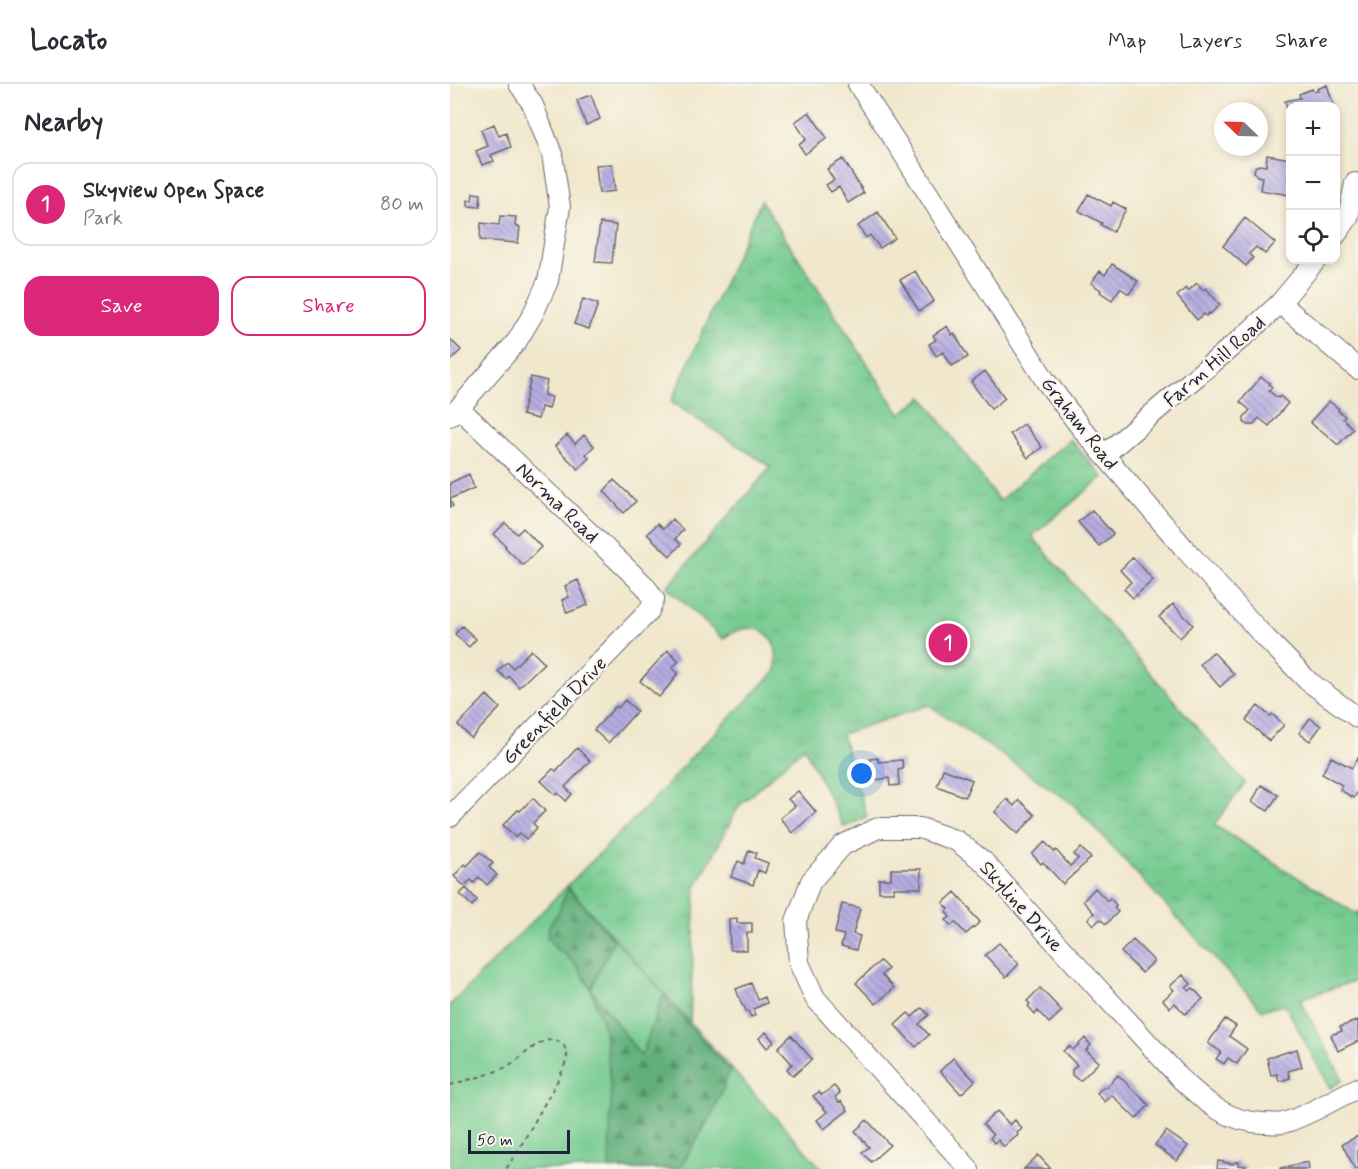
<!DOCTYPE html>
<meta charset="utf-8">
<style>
:root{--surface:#fff;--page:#f7f7f7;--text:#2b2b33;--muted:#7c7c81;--line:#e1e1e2;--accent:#db2777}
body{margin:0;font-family:Mynerve,sans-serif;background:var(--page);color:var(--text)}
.controls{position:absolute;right:18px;top:18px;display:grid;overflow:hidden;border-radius:12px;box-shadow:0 3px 9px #0003}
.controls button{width:54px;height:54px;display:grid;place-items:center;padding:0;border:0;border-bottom:2px solid var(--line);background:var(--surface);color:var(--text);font:30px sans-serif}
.compass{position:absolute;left:764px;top:18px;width:54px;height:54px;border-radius:50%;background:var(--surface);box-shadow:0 3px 9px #0003;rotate:293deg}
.scale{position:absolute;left:18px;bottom:15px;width:102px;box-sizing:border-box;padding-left:6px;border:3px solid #22223b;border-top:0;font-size:16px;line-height:21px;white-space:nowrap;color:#22223b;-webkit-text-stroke:4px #fbf7ec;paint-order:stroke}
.you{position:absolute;left:412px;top:690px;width:21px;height:21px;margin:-15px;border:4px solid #fff;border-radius:50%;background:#1a73e8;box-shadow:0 0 0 9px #1a73e833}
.badge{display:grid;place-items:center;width:39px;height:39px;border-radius:50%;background:var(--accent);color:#fff;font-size:20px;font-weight:700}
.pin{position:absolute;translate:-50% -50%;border:3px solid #fff;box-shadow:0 2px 6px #0006}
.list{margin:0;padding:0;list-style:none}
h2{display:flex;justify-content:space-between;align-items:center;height:78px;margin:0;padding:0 24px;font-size:26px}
h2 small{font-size:20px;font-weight:400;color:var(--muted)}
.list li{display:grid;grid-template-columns:39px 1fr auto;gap:18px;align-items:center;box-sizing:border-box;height:84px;margin:0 12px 12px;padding:0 12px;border:2px solid var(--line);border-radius:18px}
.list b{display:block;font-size:22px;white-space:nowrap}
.list p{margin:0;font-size:20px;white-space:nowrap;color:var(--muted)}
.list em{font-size:20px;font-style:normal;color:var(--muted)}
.actions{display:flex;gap:12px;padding:18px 24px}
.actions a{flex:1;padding:14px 0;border:2px solid var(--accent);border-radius:18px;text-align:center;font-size:21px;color:var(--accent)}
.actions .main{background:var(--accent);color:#fff}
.icon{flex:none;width:33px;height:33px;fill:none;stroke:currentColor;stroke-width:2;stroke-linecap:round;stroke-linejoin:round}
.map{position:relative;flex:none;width:908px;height:1085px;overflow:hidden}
header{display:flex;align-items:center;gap:36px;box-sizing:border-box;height:84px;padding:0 30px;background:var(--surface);border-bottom:2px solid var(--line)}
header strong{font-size:28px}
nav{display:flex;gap:33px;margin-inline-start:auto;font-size:21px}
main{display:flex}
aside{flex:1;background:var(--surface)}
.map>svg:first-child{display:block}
.green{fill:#76cb90;stroke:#4c7666;stroke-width:1.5}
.forest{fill:url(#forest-firs);stroke:#41685a;stroke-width:1.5}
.park{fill:url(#park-tufts);stroke:#4c7666;stroke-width:1.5}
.building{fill:url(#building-back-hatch)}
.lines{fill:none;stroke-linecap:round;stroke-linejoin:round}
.minor-casing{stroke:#6a676e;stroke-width:22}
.path{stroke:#6a676e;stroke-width:2;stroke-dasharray:4.5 4.5;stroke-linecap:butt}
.minor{stroke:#fff;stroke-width:20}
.labels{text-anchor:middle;stroke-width:4.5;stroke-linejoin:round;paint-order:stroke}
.street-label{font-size:20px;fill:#22223b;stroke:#fbf7ec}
</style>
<header>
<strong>Locato</strong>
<nav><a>Map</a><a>Layers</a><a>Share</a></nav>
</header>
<main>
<aside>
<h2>Nearby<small></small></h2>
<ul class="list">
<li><span class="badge">1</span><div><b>Skyview Open Space</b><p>Park</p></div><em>80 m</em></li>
</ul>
<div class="actions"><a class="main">Save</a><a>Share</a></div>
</aside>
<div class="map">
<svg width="908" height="1085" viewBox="0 0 908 1085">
<defs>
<pattern id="forest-firs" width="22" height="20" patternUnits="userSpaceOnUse" patternTransform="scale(1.5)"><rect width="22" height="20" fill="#60af7a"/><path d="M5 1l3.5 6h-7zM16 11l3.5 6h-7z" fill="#4f8e65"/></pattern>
<pattern id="park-tufts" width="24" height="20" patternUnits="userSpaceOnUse" patternTransform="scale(1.5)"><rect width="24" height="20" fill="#76cb90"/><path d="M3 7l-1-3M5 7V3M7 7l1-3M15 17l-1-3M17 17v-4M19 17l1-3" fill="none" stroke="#66ae7d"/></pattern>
<pattern id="building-back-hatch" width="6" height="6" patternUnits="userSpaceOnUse" patternTransform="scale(1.5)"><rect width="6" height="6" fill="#b6ade2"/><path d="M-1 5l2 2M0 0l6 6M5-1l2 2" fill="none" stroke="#948cb8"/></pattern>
</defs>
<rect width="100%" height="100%" fill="#fbf7ec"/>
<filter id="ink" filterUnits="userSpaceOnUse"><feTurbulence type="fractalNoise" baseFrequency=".0167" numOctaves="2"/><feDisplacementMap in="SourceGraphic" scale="12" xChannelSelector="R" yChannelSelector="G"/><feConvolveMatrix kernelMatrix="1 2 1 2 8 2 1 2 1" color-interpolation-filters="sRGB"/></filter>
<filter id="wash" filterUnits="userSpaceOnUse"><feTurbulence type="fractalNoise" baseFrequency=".008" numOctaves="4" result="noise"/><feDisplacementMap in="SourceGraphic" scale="24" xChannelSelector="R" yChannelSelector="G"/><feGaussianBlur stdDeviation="1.35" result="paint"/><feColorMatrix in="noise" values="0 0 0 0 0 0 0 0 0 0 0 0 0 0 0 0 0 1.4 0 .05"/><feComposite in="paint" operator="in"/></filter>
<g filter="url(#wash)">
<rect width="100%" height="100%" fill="#f0e7cc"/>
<path class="green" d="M117 802 372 1085H0V921Z"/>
<path class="forest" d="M118 804 164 856 141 905 191 972 213 912 280 987 262 1031 229 1085H159L161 1014 157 965 153 942 141 905 128 884 114 869 106 865 97 853 99 842 107 831Z"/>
<path class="park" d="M311 117 450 330 473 313 549 417 620 355 653 393 582 452 795 699 764 741 906 830 908 827V896L850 915 893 996 880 1004 835 921 812 926 623 720 479 621 392 650 417 733 394 743 354 663 289 722 246 803 240 938 117 802 203 716 247 667 326 587C325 579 328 571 325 563 316 539 290 540 273 555L217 503 321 383 221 318Z"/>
<g id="blocks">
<path class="building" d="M877 1 884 22H840V34L835 17 850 14 849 10 862 5 864 8 868 7 867 5Z
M141 11 150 35 136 41 127 16Z
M359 28 377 54 355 70 349 61 356 55 345 38Z
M44 40 49 52 56 49 61 63 41 71 44 77 32 81 26 67 38 62 31 46Z
M817 71 840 75 839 96H840V111L810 106 812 93 807 92 804 88 805 83 809 81 816 82Z
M393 75 414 109 398 119 389 103 381 108 376 101 384 96 377 85Z
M162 80 165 107 149 109 146 81Z
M23 109 31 110 30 123 18 122V116H22Z
M638 110 661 122 663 118 676 125 663 148 651 141 652 139 629 127Z
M428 128 445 154 430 164 420 151 416 154 408 142Z
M50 132 66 133 65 142 70 143 68 159 30 156 31 139 49 141Z
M795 134 825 159 815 170 806 163 799 170 803 174 796 182 773 162Z
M150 139 166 141 162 179 145 178Z
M662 180 688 197 679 210 670 204 662 216 650 208 651 206 641 199 650 187 655 191Z
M465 187 484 217 469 227 450 196Z
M747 199 753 206 756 204 770 221 760 230 759 229 756 232 754 230 747 236 727 212 736 204 738 207Z
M133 215 148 220 139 245 124 240Z
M497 242 502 251 504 249 518 273 502 282 493 268 486 272 479 260 486 256 483 251Z
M0 255 11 266 0 277Z
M535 287 555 314 541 325 521 298Z
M81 293 97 297 94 311 102 313 99 325 91 323 88 335 72 331Z
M811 293 820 299 819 300 822 303 819 307 828 314 830 312 838 319 819 342 809 334 803 341H798L794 338V333L800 326 790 318Z
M879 317 889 325 888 327 895 332 893 334 903 345 888 361 871 346 870 347 860 338Z
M574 340 592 363 578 374 560 350Z
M117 351 125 360 134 351 144 362 136 370 139 374 128 385 105 362Z
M19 390 24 404 0 415 3 422 0 423V399Z
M164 396 186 417 174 429 154 407Z
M642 426 663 450 649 462 628 438Z
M222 435 233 446 225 455 231 460 220 472 197 450 207 440 213 445Z
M55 439 67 450 73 444 91 463 73 481 55 463 56 462 44 450Z
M683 473 703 496 683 514 674 505 681 498 670 486Z
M128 496 138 521 117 529 112 516 119 513 115 502Z
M723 520 743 541 730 554 709 533Z
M12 542 26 555 19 563 5 550Z
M81 566 94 579 69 603 59 592 56 595 48 587 57 578 63 584Z
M218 566 229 577 222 584 228 589 223 595 224 596 209 613 190 597Z
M763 568 784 590 770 603 750 580Z
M37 611 50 624 21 654 8 641Z
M175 616 187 627 158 659 144 646 166 622 168 624Z
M808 622 820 632 822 630 834 641 819 657 796 636Z
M860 634 871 642 860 657 849 649Z
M127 664 140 677 115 703 122 710 116 717 108 709 106 711 91 697 103 685 106 687Z
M881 673 902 684 908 673V707L904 714 890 706 892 701 872 690Z
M428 674V678L452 676 453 685 448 686 449 701 440 702 439 694 422 696 420 675Z
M493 685 522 696 515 713 487 702Z
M811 701 828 711 818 727 802 718Z
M348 707 366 728 342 749 330 734 345 722 338 715Z
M83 714 95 727 83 739 87 744 76 755 70 749 65 753 53 741 68 726 70 727Z
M557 715 564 722 569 716 585 731 568 750 545 728Z
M595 758 604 768 606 766 620 782 628 775 624 770 631 764 641 774 613 800 593 778 591 780 582 770Z
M299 766 307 769 305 774 318 779 315 789 308 786 303 801 281 793 288 777 294 780Z
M30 768 43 779 39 783 47 791 37 801 29 793 24 799 21 796 14 802 4 792 15 780 17 782Z
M441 785H471V804H444V808H429V795H441Z
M16 804 27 816 22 822 10 810Z
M645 804 657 817 660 814 666 821 664 824 668 828 656 840 650 835 644 841 638 835 644 829 633 817Z
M505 808 521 826 520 827 530 838 516 850 505 838 501 842 496 836 500 833 496 828 499 825 493 819Z
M392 820 410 824 403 850 410 852 406 866 391 862 394 851 385 849Z
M287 834V839H302V849H297V866H280L279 835Z
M683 856 704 877 692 889 671 868Z
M549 859 569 880 556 893 535 871Z
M430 877 438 885 432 891 444 904 426 920 406 899Z
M733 891 741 900 736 904 739 907 743 904 753 915 735 930 725 919 720 924 713 916 724 906 720 902Z
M301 899 308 916 315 913 317 919 303 925 305 931 301 933 298 927H296L294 922 292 921 286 905Z
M590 904 612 927 599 939 588 927 585 930 578 922 580 920 577 917Z
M472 924 479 931 469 940 479 951 466 963 445 941 458 929 462 933Z
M775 935 786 942 779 952 797 965 787 980 778 974 774 980 766 975 771 968 758 959Z
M908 936V957L888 967 881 951 892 947 890 943Z
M316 948 324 958 317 964 309 954Z
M341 951 362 975 343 992 337 985 342 980 328 964Z
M635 954 641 961 636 966 649 978 631 996 627 995 622 991V986L627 981 613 967 619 962 623 966Z
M847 965 852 983 838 987 840 994 831 997H829L827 990 821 991 817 974Z
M503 974 525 997 511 1010 490 987Z
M668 991 699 1021 686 1035 662 1011 655 1018 647 1009 653 1003 656 1004Z
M384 1002 390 1009 385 1013 389 1018 391 1017 398 1026 374 1045 367 1036 377 1028 363 1012 369 1008 372 1011Z
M547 1027 560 1041 565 1036 572 1045 567 1049 568 1051 554 1063 548 1056 544 1059 540 1054 543 1051 533 1040Z
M417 1036 440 1061 421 1078 412 1068 419 1063 405 1047Z
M716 1047 738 1062 727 1077 705 1061Z
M908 1052V1085H905L892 1060Z
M588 1071 601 1085H574Z
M768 1077 783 1080 785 1078H789L788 1081 796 1082 795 1085H767Z
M858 1078 859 1085H830V1084Z"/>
</g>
</g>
<g filter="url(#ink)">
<use href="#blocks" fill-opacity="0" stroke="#6a676e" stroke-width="1.5"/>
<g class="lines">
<g class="minor-casing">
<path id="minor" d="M408 0 449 63 595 296 632 345 734 464 809 547 858 597 908 634
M886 151 898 134 905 99
M830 219 908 285
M0 332 9 324 67 257 83 230 98 197 110 123 102 70 83 21 69 0
M654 371 800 247 830 219 866 176
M0 733 199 527 204 515 195 502 9 324
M519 1085 365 914 349 879 346 837 361 797 393 761 428 744H470L507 757 534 778 597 849 731 995C756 1019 778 1038 814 1039 820 1039 827 1040 833 1039 859 1032 883 1015 908 1004"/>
</g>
<path class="path" d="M0 1001C22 994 45 991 64 978 76 970 88 955 104 956 112 957 117 965 117 972 115 985 106 999 100 1010 86 1035 72 1061 56 1085"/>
<use href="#minor" class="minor"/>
</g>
</g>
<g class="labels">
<g class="street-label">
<text transform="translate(764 277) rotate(-41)" y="7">Farm Hill Road</text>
<text transform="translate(630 339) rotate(52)" y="7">Graham Road</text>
<text transform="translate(108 418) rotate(44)" y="7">Norma Road</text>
<text transform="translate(104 626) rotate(-46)" y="7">Greenfield Drive</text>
<text transform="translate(572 822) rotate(48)" y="7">Skyline Drive</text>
</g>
</g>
</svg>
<div class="controls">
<button>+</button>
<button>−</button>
<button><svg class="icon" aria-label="locate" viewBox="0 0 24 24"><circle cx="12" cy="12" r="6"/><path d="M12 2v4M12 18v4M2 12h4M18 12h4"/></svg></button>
</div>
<svg class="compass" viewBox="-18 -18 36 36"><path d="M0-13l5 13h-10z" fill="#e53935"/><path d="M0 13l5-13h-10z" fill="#7c7c81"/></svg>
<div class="scale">50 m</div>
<div class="you"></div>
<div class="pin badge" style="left:498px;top:559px">1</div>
</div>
</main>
